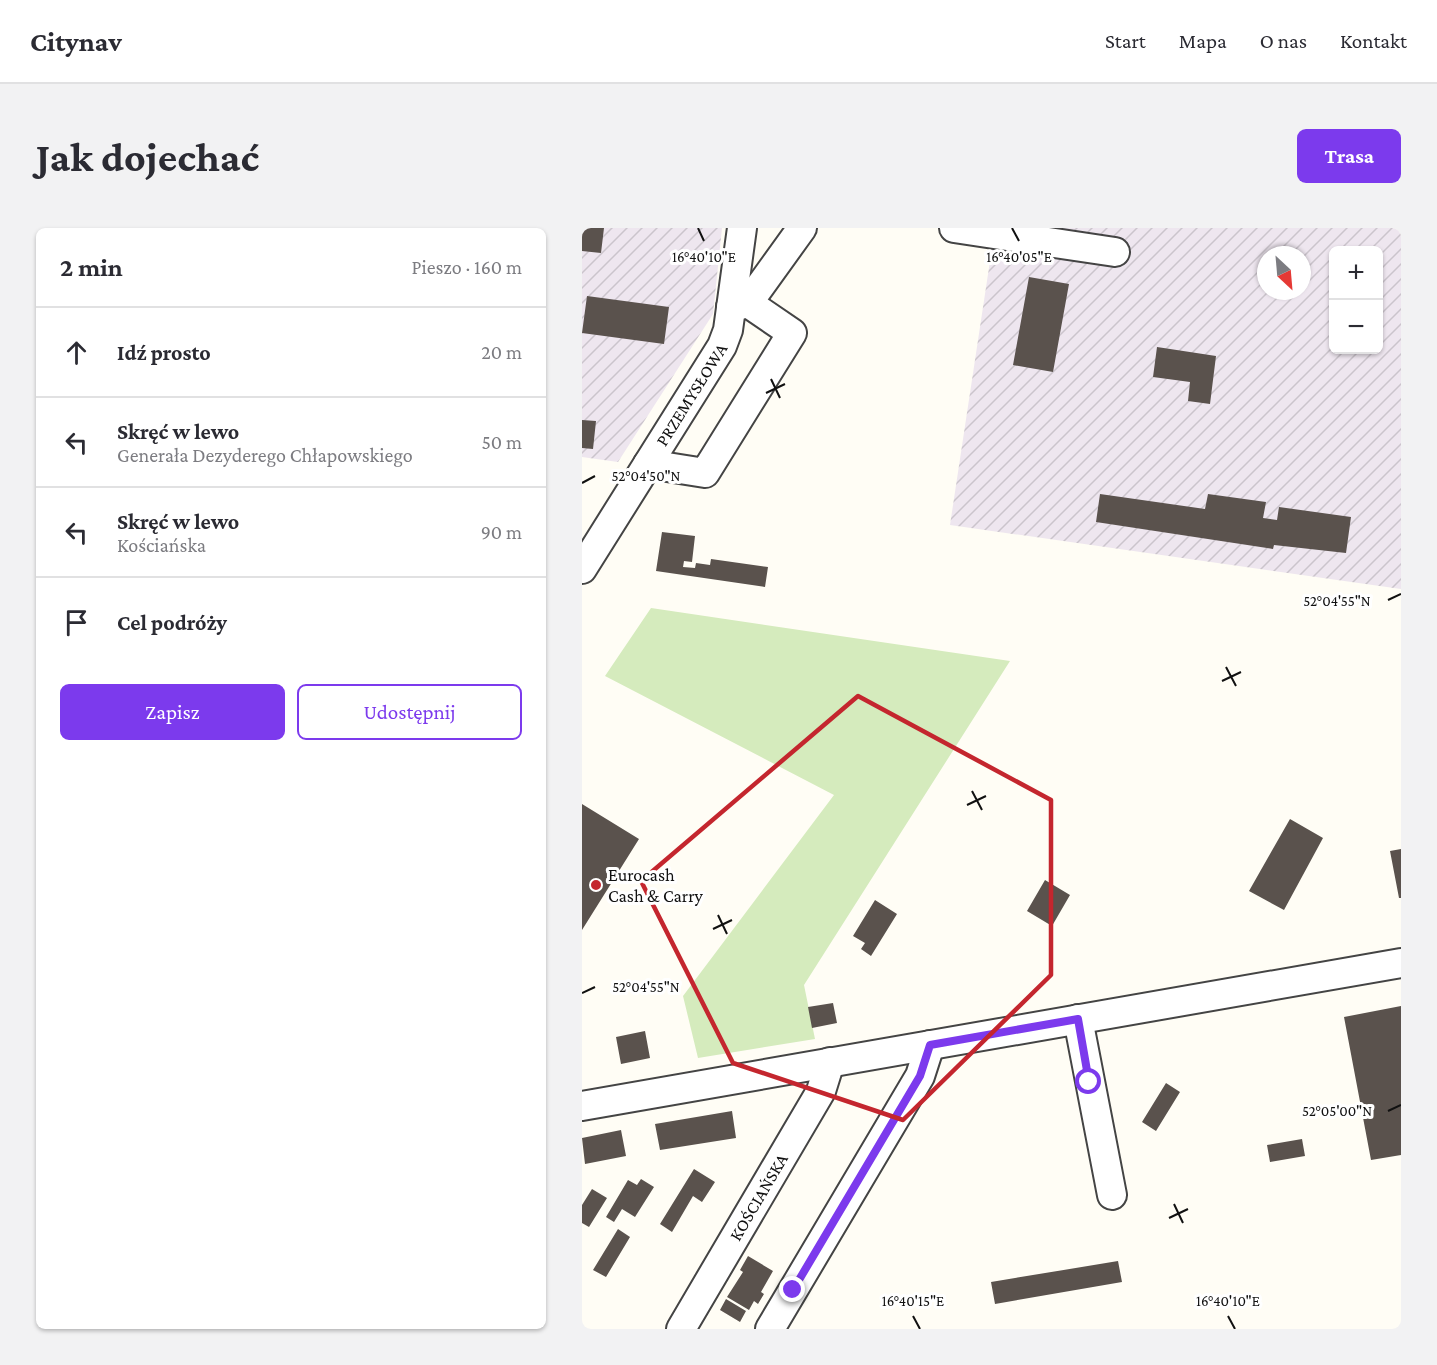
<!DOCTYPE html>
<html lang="pl">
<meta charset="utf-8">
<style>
:root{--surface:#fff;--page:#f2f2f3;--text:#2b2b33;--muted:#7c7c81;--line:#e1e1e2;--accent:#7c3aed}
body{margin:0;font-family:"Crimson Pro",serif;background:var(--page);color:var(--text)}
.controls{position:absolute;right:18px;top:18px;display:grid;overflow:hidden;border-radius:9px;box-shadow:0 2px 4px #0004}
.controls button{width:54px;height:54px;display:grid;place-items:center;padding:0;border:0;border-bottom:2px solid var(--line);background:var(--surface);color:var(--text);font:30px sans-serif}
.compass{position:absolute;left:675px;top:18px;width:54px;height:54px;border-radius:50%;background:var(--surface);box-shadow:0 2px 4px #0004;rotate:154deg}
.stop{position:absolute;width:18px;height:18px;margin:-14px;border:4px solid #7c3aed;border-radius:50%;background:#fff}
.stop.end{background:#7c3aed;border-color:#fff;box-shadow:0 2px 6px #0008}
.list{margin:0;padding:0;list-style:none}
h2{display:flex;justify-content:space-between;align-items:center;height:78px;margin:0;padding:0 24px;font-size:26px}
h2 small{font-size:20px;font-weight:400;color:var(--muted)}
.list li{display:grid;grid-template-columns:39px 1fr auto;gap:18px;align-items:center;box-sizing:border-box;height:90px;padding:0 24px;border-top:2px solid var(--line)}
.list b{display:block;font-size:22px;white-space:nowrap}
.list p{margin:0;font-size:20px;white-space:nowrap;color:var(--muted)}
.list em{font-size:20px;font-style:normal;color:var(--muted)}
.actions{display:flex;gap:12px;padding:18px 24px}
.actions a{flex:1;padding:14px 0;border:2px solid var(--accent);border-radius:9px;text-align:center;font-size:21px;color:var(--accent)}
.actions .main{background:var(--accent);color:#fff}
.icon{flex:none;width:33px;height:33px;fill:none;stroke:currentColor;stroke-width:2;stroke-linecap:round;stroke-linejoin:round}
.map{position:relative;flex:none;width:819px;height:1101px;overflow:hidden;border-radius:9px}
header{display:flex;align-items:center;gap:36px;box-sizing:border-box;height:84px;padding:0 30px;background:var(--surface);border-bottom:2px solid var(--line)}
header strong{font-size:28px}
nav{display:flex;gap:33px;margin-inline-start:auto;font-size:21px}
.intro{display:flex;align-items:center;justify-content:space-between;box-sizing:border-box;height:144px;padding:0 36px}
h1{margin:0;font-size:42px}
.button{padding:15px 27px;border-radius:9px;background:var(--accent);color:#fff;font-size:21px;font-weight:700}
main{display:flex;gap:36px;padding:0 36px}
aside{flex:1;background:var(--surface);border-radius:9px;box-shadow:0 2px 4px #0004}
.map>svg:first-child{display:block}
.industrial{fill:url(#industrial-furrows);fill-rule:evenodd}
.grass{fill:#d5ebbd}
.building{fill:#5a524d}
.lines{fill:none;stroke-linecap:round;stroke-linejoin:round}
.minor-casing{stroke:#444;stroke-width:32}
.minor{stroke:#fff;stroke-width:28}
.route{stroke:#7c3aed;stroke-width:8}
.marked{fill:none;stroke:#c4262e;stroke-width:4.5;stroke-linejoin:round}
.ticks{fill:none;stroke:#111;stroke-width:2}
.poi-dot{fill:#c4262e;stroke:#fff;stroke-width:2}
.labels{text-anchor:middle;stroke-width:6;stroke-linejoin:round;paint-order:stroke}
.street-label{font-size:18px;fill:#111;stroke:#fff}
.poi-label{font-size:18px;fill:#111;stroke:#fff;text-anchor:start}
.ticks-label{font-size:15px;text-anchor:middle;fill:#111;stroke:#fff;stroke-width:6;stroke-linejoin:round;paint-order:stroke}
</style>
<header>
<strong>Citynav</strong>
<nav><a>Start</a><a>Mapa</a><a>O nas</a><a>Kontakt</a></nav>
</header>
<div class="intro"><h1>Jak dojechać</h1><a class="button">Trasa</a></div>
<main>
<aside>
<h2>2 min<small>Pieszo · 160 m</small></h2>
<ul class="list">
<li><svg class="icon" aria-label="ahead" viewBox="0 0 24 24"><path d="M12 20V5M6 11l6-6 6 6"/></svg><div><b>Idź prosto</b></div><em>20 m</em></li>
<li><svg class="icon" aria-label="left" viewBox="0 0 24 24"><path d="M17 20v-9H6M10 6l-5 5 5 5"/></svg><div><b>Skręć w lewo</b><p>Generała Dezyderego Chłapowskiego</p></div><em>50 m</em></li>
<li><svg class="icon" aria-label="left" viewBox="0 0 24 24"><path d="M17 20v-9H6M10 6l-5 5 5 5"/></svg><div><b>Skręć w lewo</b><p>Kościańska</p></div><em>90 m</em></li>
<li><svg class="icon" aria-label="arrive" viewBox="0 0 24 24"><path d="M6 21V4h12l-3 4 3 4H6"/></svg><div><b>Cel podróży</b></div></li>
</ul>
<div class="actions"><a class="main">Zapisz</a><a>Udostępnij</a></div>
</aside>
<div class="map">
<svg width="819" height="1101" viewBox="0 0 819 1101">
<defs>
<pattern id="industrial-furrows" width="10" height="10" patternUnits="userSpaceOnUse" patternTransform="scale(1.5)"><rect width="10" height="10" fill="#eee6ef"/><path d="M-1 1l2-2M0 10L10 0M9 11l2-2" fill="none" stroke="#cbc4cc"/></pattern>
</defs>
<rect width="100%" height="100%" fill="#fffdf5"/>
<path class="industrial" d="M0 0H140L131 86 36 234 0 229Z
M413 0H819V361L368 297ZM752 22H796V122H752ZM684 27H720V63H684Z"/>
<path class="grass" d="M69 380 428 433 222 757 233 811 116 830 101 768 252 567 23 448Z"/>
<path class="building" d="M0 0H22L19 25 0 23Z
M447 49 487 56 471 144 431 137Z
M5 68 87 79 82 116 0 105Z
M575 119 634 128 628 176 606 173 608 154 571 149Z
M0 192 14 193 11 221 0 220Z
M518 266 623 281 626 266 684 274 681 290 695 292 697 279 769 289 764 325 692 317 691 321 514 294Z
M80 304 113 308 110 334 102 333 101 339 113 340 114 335 128 337 129 331 186 339 183 359 74 343Z
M0 576 57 611 0 702Z
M708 591 741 610 702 682 667 663Z
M819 621V670H817L808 623Z
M463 652 488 667 470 698 445 683Z
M293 672 315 686 289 728 279 721 283 715 271 708Z
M251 775 255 795 230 800 226 779Z
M819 778V927L789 932 762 789Z
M63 803 68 830 39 836 34 809Z
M584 855 598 864 574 903 560 894Z
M150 883 154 910 78 922 73 896Z
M39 902 44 928 3 936 0 910Z
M720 911 723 928 688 934 685 917Z
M112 941 133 954 120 974 111 968 90 1004 78 996Z
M59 951 72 959 53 989 40 981 32 994 24 989 46 952 55 957Z
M10 961 25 970 7 999 0 995V977Z
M36 1001 48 1009 24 1049 11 1042Z
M166 1028 191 1043 179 1064 182 1066 176 1076 172 1073 167 1082 145 1069 161 1044 158 1042Z
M536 1033 540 1054 413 1076 409 1054Z
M144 1071 164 1083 158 1094 138 1082Z"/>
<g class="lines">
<g class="minor-casing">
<g id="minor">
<path d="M372 0 533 24"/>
<path d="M149 79 166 75 220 0"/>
<path d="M66 236 123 245 210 105 166 75"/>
<path id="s1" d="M0 341 140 118 146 102 160 0"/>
<path d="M496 791 530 967"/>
<path d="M0 878 819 735"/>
<path id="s2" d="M99 1101 239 863 248 834"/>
<path d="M188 1101 338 848 348 817"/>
</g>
</g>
<use href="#minor" class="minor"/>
</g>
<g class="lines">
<path class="route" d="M211 1062 338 848 348 817 496 791 507 854"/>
</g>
<path class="marked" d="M276 468 469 572V747L321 892 151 835 59 653Z"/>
<path class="ticks" d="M116 0 122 13M430 0 437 13M189 151 198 170M184 165 203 156M0 255 13 248M806 372 819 366M644 439 654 458M640 453 659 444M390 563 400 582M385 577 404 568M136 687 145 706M131 701 150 692M0 765 13 759M806 883 819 877M592 976 601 995M587 990 606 981M331 1088 338 1101M646 1088 653 1101"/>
<circle class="poi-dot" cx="14" cy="657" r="6"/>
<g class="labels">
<g class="street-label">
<text dy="6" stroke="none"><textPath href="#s1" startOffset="206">PRZEMYSŁOWA</textPath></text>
<text dy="6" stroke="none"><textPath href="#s2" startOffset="153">KOŚCIAŃSKA</textPath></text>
</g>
<g class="poi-label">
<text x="26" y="653">Eurocash<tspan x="26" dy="21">Cash &amp; Carry</tspan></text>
</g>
</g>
<g class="ticks-label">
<text x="122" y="34">16°40'10"E</text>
<text x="437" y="34">16°40'05"E</text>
<text x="64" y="253">52°04'50"N</text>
<text x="755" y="378">52°04'55"N</text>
<text x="64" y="764">52°04'55"N</text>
<text x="755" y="888">52°05'00"N</text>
<text x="331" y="1078">16°40'15"E</text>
<text x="646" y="1078">16°40'10"E</text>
</g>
</svg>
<div class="controls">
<button>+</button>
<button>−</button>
</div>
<svg class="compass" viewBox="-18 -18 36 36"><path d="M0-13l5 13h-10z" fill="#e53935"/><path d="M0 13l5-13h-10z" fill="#7c7c81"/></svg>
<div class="stop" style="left:507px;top:854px"></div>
<div class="stop end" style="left:211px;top:1062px"></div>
</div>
</main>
